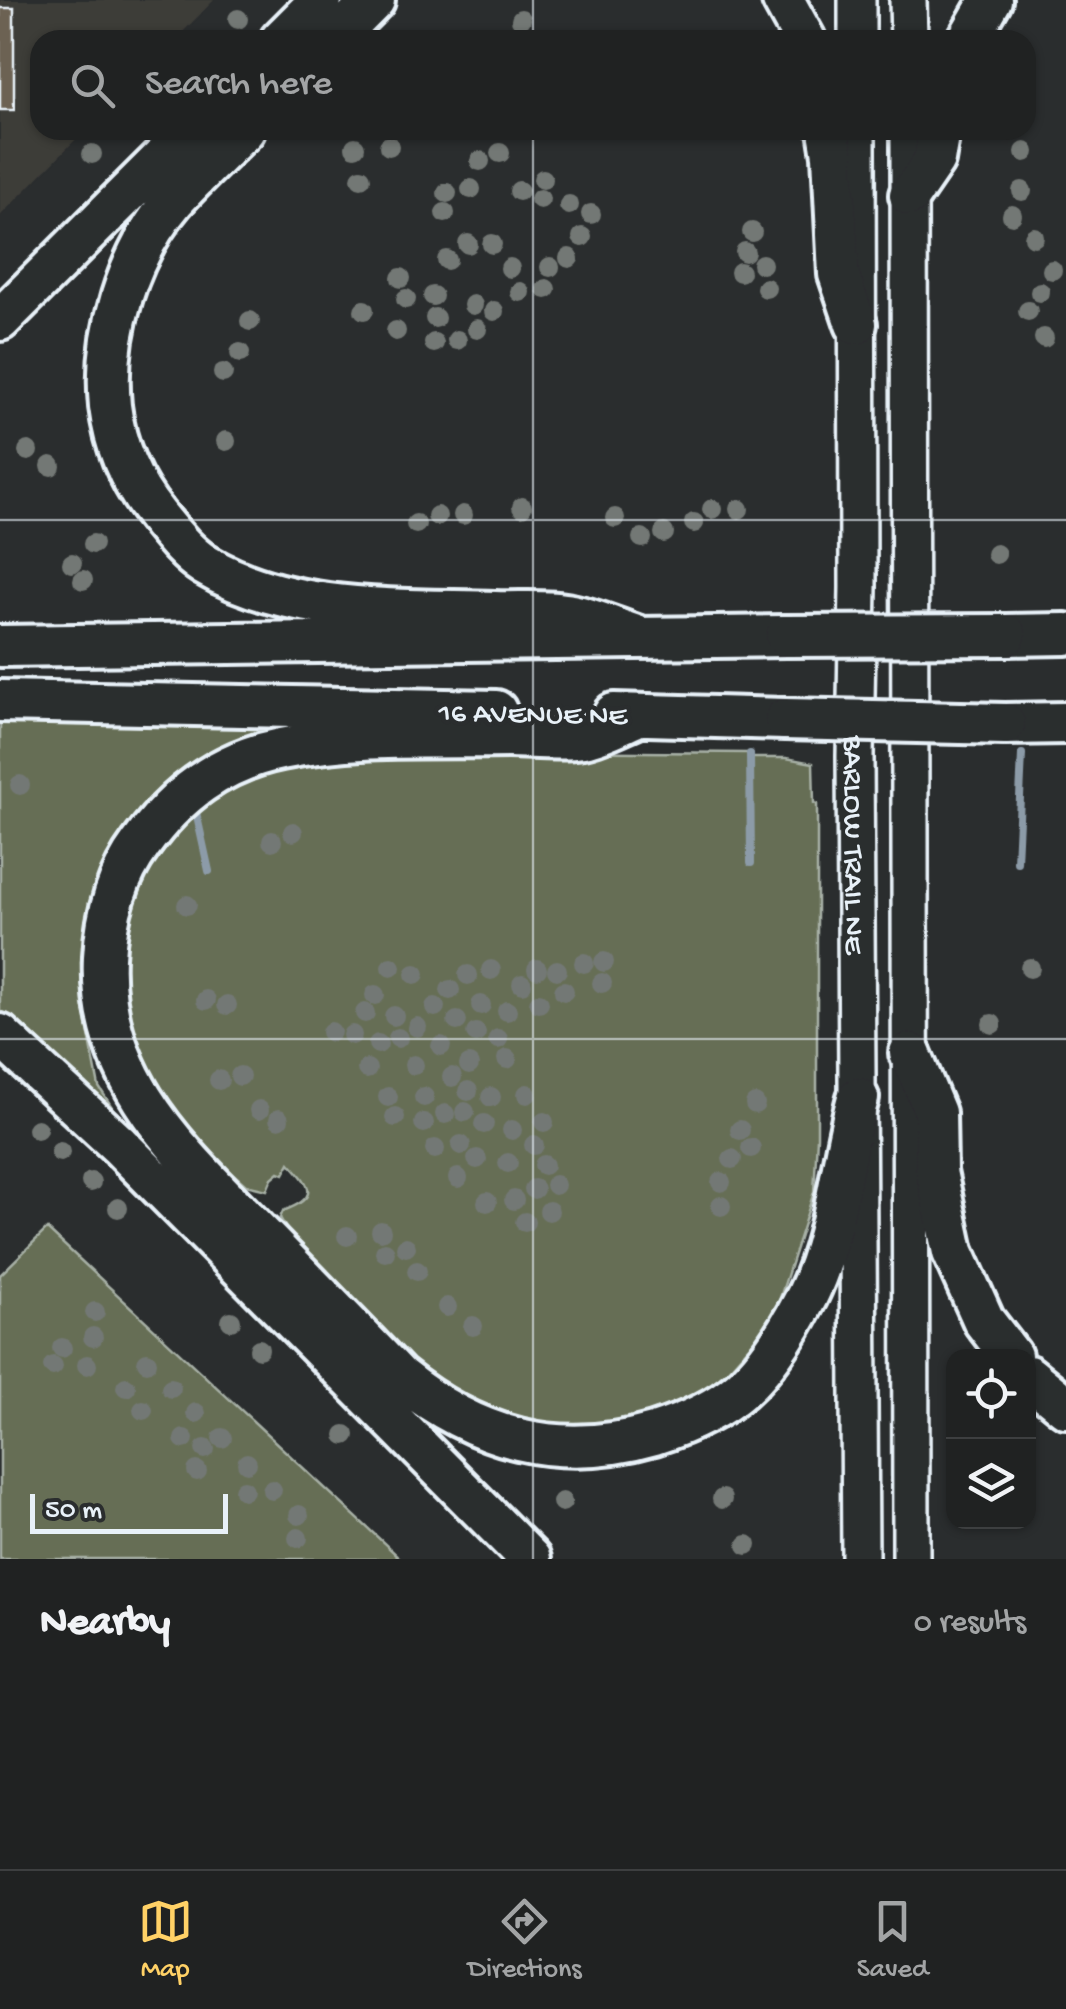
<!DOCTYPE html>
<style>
:root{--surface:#202222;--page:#282a2a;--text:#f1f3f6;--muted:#a2a4a5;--line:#3d3f40;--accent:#ffd166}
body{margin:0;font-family:"Gochi Hand",sans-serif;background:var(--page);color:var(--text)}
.controls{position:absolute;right:30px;bottom:30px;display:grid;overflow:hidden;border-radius:20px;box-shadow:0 2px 8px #0004}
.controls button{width:90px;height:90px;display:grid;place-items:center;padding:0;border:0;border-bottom:2px solid var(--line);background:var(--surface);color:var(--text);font:50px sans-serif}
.scale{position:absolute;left:30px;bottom:25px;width:198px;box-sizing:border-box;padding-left:10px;border:5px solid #e8f1f8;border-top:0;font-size:28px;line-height:35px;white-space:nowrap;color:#e8f1f8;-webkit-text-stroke:8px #2a2d2e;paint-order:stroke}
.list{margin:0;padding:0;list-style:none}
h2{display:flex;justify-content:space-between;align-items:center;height:130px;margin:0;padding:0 40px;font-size:42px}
h2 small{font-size:32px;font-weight:400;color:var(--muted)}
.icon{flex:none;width:55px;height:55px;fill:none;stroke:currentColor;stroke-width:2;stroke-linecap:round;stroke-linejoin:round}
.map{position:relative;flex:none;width:1066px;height:1559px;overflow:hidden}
.search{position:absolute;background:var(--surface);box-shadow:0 2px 8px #0004;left:30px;right:30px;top:30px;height:110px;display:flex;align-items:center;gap:25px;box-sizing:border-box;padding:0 35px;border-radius:30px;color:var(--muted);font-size:38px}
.sheet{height:310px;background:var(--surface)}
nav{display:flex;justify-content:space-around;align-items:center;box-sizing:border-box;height:140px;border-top:2px solid var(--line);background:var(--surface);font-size:28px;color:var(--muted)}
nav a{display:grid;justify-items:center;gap:5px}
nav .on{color:var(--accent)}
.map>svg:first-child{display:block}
.built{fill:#3e3d39}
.green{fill:#666e54;stroke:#a7b0a6;stroke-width:2.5}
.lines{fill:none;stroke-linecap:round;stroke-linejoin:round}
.stream{stroke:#8c9ba8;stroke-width:8}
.building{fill:#6c6253;stroke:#e8f1f8;stroke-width:2.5}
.primary-casing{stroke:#e8f1f8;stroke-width:42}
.highway-casing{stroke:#e8f1f8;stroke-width:48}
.primary{stroke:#2a2d2e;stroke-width:35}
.highway{stroke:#2a2d2e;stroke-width:40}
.highway-bridge-casing{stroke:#e8f1f8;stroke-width:48;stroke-linecap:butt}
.highway-bridge{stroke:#2a2d2e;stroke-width:40}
.tree{fill:#737874}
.grid{fill:none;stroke:#e8f1f8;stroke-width:2.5;stroke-opacity:0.55}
.labels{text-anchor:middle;stroke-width:9;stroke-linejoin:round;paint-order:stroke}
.street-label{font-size:30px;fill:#e8f1f8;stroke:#2a2d2e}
</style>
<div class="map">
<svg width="1066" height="1559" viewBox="0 0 1066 1559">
<rect width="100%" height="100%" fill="#2a2d2e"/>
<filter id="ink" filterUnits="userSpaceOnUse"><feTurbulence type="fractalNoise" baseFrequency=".01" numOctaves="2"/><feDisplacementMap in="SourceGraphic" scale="20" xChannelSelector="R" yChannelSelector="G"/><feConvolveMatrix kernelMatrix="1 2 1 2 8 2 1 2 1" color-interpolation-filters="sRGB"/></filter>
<g filter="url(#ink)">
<path class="built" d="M0 0H214L175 40H40V130H85L0 216Z"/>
<path class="green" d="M0 719 177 722 222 728 264 727 266 733 182 771 143 808 106 864 96 888 84 930 81 962 83 1004 99 1087 119 1118 0 1018Z
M424 750 748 753V758H786L813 763 814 803 817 804V1137L814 1192 779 1301 762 1331 728 1370 693 1399 665 1411 624 1423 548 1425 498 1414 428 1379 293 1247V1239L280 1218 283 1211C322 1197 309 1185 290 1163L284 1174 279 1172 272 1178 267 1190 246 1185 205 1149 176 1115 135 1042 122 994 123 946 137 880 183 813 260 766Z
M47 1229 401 1559H0V1275Z"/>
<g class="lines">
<path class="stream" d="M750 754 751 863
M194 803 209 871
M1017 862 1022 754"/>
</g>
<path class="building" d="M0 8H14V110H0Z"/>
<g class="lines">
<g class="primary-casing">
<g id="primary">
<path d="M857 0V40"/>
<path d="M908 0 909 40"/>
<path id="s1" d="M857 130 858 587 855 756 860 1559"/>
<path d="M909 130 911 1559"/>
</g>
</g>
<g class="highway-casing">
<path id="highway" d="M783 0 805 40
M281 40 321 0
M334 40 374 0
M968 40 991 0
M244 130C220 153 196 176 174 200 127 255 103 335 110 406 115 447 131 484 157 516 171 533 186 553 205 565 288 615 401 609 495 612 519 613 547 610 571 615 593 619 615 629 636 636
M829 130 833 155 839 274 856 324
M910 195 934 160 939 130
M0 320 191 130
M1006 635 1066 634
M0 646 786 636
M0 701 496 711
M614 714 785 719
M639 715C622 722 602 733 583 737 559 741 531 737 507 737 432 738 355 734 281 749 220 761 176 795 141 844 117 876 106 917 104 957 98 1082 183 1154 262 1236 308 1283 354 1330 399 1377 476 1439 558 1462 654 1434 685 1424 716 1411 741 1389 769 1364 790 1329 807 1296 837 1235 840 1163 858 1098
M1005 724 1066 723
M0 1035 119 1145 530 1559
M910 1053 935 1113 936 1172 953 1252 984 1321 1011 1356
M1028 1376 1066 1407"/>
</g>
<use href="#primary" class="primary"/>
<use href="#highway" class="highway"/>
<g class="highway-bridge-casing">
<path id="highway-bridge" d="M786 636 1006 635
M785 719 1005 724"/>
</g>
<use href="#highway-bridge" class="highway-bridge"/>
</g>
<g class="tree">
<circle cx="238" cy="19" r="10"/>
<circle cx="521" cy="19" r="10"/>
<circle cx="389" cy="146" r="10"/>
<circle cx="355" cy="147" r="10"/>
<circle cx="1025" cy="152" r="10"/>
<circle cx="500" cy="153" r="10"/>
<circle cx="92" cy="154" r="10"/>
<circle cx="480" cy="161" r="10"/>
<circle cx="361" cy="178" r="10"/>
<circle cx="543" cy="179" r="10"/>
<circle cx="471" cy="189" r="10"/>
<circle cx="519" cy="191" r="10"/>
<circle cx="1022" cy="191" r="10"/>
<circle cx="447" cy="193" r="10"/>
<circle cx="540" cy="199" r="10"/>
<circle cx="569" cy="205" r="10"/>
<circle cx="445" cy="213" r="10"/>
<circle cx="591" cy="214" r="10"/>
<circle cx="1012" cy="215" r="10"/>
<circle cx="752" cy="232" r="10"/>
<circle cx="582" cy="237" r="10"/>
<circle cx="1034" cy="237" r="10"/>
<circle cx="468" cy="244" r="10"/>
<circle cx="492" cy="244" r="10"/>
<circle cx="745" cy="252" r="10"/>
<circle cx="569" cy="258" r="10"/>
<circle cx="447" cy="260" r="10"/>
<circle cx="762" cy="264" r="10"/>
<circle cx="550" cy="267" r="10"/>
<circle cx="510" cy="268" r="10"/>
<circle cx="1052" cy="270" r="10"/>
<circle cx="740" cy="272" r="10"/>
<circle cx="401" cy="278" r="10"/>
<circle cx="766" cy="288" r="10"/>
<circle cx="546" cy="289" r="10"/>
<circle cx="520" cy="292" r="10"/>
<circle cx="1040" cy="292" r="10"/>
<circle cx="433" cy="296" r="10"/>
<circle cx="406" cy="299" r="10"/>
<circle cx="473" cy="305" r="10"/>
<circle cx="364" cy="310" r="10"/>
<circle cx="494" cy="311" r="10"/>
<circle cx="1028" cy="311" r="10"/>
<circle cx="435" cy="318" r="10"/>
<circle cx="250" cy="321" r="10"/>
<circle cx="477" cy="329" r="10"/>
<circle cx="396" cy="331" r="10"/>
<circle cx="1044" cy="338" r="10"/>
<circle cx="457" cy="340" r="10"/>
<circle cx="434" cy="343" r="10"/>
<circle cx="240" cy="353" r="10"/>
<circle cx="223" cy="373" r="10"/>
<circle cx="226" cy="441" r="10"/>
<circle cx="28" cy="451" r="10"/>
<circle cx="51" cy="466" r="10"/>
<circle cx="522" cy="507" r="10"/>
<circle cx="712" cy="509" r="10"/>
<circle cx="739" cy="509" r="10"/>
<circle cx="463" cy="515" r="10"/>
<circle cx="437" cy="516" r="10"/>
<circle cx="615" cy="518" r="10"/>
<circle cx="694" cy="523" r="10"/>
<circle cx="416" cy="524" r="10"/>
<circle cx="664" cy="533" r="10"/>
<circle cx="642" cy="538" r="10"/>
<circle cx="93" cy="544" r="10"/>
<circle cx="996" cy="554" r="10"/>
<circle cx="72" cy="563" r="10"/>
<circle cx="83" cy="580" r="10"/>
<circle cx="20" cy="785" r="10"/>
<circle cx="293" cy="832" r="10"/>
<circle cx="272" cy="841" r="10"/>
<circle cx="187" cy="905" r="10"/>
<circle cx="604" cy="962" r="10"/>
<circle cx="584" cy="963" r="10"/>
<circle cx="391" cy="967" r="10"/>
<circle cx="1030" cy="968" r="10"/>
<circle cx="537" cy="969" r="10"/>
<circle cx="491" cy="970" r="10"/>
<circle cx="557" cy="970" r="10"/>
<circle cx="415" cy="974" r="10"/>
<circle cx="468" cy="975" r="10"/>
<circle cx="602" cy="983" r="10"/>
<circle cx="522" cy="984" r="10"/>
<circle cx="450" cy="990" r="10"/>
<circle cx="564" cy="991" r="10"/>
<circle cx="375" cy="995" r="10"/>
<circle cx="206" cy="1000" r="10"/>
<circle cx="539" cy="1003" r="10"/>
<circle cx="227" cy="1005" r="10"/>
<circle cx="481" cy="1005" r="10"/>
<circle cx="435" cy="1007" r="10"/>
<circle cx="507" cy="1011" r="10"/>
<circle cx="365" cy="1013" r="10"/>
<circle cx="394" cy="1016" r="10"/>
<circle cx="457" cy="1021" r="10"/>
<circle cx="992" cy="1024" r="10"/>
<circle cx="417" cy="1027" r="10"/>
<circle cx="331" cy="1032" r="10"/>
<circle cx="476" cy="1033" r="10"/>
<circle cx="352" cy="1035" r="10"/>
<circle cx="398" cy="1038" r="10"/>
<circle cx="498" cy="1039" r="10"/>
<circle cx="378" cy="1044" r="10"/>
<circle cx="441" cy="1046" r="10"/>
<circle cx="507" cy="1059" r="10"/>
<circle cx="414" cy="1065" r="10"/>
<circle cx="469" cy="1065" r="10"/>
<circle cx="367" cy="1069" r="10"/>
<circle cx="240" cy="1076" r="10"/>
<circle cx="452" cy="1077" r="10"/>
<circle cx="219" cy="1080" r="10"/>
<circle cx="468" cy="1091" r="10"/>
<circle cx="527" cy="1094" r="10"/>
<circle cx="388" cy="1097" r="10"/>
<circle cx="424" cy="1097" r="10"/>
<circle cx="491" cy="1097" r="10"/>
<circle cx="755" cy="1104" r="10"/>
<circle cx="259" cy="1110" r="10"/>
<circle cx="465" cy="1112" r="10"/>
<circle cx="445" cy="1114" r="10"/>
<circle cx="395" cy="1117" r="10"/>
<circle cx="279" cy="1119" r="10"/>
<circle cx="544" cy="1122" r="10"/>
<circle cx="424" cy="1123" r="10"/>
<circle cx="484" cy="1124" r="10"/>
<circle cx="37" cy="1129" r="10"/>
<circle cx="512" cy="1130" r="10"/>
<circle cx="740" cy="1130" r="10"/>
<circle cx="461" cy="1145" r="10"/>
<circle cx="534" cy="1145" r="10"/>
<circle cx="751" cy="1148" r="10"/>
<circle cx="435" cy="1149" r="10"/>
<circle cx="60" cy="1152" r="10"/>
<circle cx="477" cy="1159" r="10"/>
<circle cx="732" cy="1159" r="10"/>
<circle cx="508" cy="1163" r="10"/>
<circle cx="544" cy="1165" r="10"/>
<circle cx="458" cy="1178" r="10"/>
<circle cx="91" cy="1182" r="10"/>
<circle cx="721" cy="1182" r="10"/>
<circle cx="555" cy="1185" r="10"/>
<circle cx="534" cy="1189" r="10"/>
<circle cx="514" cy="1200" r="10"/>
<circle cx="487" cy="1202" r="10"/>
<circle cx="721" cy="1206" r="10"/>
<circle cx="118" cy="1208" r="10"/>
<circle cx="549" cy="1211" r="10"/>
<circle cx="525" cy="1222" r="10"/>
<circle cx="381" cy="1231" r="10"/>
<circle cx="347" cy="1236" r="10"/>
<circle cx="406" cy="1247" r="10"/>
<circle cx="385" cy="1252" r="10"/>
<circle cx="417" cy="1271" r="10"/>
<circle cx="447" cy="1307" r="10"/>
<circle cx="95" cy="1312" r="10"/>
<circle cx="231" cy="1321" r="10"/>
<circle cx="473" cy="1326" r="10"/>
<circle cx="93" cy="1337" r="10"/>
<circle cx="62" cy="1348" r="10"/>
<circle cx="259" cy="1349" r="10"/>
<circle cx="147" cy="1362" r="10"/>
<circle cx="87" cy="1365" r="10"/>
<circle cx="53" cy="1366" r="10"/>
<circle cx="126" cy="1387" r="10"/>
<circle cx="171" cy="1388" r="10"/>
<circle cx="143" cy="1410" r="10"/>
<circle cx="196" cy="1413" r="10"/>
<circle cx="345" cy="1435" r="10"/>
<circle cx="222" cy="1438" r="10"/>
<circle cx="184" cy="1439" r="10"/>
<circle cx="205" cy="1449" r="10"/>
<circle cx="247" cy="1463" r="10"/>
<circle cx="197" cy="1471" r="10"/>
<circle cx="244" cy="1490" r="10"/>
<circle cx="272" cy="1490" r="10"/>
<circle cx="722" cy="1499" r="10"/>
<circle cx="562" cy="1502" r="10"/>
<circle cx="299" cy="1515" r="10"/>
<circle cx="298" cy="1538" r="10"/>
<circle cx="747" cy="1545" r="10"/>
</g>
</g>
<path class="grid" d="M533 0V40M533 130V1559M0 520H1066M0 1039H1066"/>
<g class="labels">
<g class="street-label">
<text transform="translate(533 712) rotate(1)" y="10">16 AVENUE NE</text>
<text dy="10" stroke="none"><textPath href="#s1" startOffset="715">BARLOW TRAIL NE</textPath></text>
</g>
</g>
</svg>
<div class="controls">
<button><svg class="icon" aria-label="locate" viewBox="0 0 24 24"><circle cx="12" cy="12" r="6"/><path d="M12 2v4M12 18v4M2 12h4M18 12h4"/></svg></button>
<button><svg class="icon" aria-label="layers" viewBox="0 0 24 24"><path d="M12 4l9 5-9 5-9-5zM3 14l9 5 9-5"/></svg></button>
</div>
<div class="scale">50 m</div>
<div class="search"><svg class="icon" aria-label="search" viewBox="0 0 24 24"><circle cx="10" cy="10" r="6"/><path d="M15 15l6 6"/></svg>Search here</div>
</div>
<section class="sheet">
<h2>Nearby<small>0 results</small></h2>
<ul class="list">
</ul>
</section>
<nav>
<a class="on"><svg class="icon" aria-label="map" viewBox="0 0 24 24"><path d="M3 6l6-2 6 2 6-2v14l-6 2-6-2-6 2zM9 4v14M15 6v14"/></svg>Map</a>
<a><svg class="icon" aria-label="directions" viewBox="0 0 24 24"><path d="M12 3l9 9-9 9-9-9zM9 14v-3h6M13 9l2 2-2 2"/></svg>Directions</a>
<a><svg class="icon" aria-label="saved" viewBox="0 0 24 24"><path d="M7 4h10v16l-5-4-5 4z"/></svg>Saved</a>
</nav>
